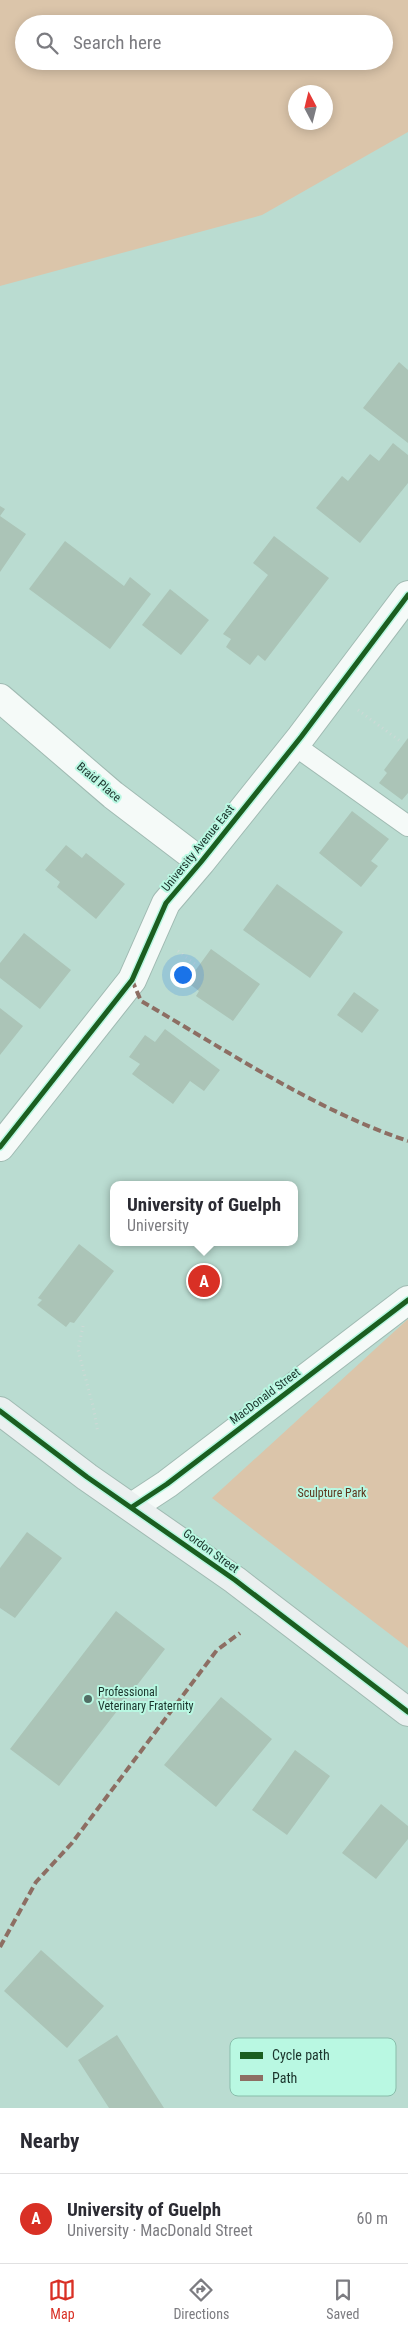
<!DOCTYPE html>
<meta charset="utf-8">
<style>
:root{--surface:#fff;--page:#f7f7f7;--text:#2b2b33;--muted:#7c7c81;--line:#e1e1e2;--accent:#d93025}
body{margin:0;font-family:"Roboto Condensed",sans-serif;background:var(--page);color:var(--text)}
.compass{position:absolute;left:288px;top:85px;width:45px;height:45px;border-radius:50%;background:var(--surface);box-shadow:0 2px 12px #0003;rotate:353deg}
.you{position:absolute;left:182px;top:974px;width:18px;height:18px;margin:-12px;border:4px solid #fff;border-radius:50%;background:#1a73e8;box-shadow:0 0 0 8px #1a73e833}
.badge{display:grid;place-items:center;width:32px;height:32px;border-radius:50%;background:var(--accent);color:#fff;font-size:16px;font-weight:700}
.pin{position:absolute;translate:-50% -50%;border:2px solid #fff;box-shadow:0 1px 5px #0006}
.popup{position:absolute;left:110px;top:1181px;width:188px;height:65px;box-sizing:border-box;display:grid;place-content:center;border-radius:10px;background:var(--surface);filter:drop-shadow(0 1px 4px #0005);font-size:16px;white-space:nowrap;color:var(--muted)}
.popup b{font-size:19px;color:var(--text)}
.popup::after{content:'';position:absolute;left:50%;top:100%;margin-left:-10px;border:10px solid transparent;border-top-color:var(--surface)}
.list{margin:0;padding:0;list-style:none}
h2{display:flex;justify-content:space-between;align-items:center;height:65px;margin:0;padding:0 20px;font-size:21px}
h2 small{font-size:16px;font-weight:400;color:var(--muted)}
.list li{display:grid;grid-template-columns:32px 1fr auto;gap:15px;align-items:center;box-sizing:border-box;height:90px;padding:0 20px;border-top:1px solid var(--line)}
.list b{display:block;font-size:19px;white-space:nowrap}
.list p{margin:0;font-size:16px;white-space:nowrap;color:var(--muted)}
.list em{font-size:16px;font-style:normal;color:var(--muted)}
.icon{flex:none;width:28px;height:28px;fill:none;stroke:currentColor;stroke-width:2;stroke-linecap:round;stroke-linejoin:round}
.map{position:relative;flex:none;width:408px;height:2108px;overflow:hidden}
.search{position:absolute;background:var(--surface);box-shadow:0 2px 12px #0003;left:15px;right:15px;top:15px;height:55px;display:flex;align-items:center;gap:12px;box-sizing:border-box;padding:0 18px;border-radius:28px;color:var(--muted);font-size:19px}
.sheet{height:155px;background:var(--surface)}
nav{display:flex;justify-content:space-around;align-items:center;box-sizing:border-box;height:70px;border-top:1px solid var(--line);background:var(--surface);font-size:14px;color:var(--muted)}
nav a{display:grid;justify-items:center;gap:2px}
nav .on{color:var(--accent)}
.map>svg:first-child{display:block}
.green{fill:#dbc5aa;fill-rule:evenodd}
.building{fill:#abc4b7}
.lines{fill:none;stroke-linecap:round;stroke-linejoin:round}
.service-casing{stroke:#a0bab2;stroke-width:22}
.minor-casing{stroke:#a0bab2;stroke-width:30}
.secondary-casing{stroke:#a0bab2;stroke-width:30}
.path{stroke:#cedad6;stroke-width:3;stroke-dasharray:1 4;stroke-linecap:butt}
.service{stroke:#f5faf8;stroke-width:20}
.minor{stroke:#f5faf8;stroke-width:28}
.secondary{stroke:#ebf0f0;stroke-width:28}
.quiet{stroke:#8d6e63;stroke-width:4;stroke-dasharray:8 4;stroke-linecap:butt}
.cycleway-casing{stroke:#b9f8e2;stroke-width:8}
.cycleway{stroke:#1b5e20;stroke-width:5}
.poi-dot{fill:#526e65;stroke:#b9f8e2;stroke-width:2}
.labels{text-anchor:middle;stroke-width:4;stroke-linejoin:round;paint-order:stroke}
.street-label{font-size:12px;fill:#1a332b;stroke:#b9f8e2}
.park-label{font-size:12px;fill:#5e361d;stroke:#b9f8e2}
.poi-label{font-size:12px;fill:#1a332b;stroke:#b9f8e2;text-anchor:start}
.key{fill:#b9f8e2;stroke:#89bdab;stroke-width:1}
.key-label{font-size:14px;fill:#1a332b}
</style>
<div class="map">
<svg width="408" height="2108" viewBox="0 0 408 2108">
<rect width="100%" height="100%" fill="#badcd1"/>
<path class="green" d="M0 0H408V132L262 215 0 286ZM24 24H384V61H24ZM296 92H326V122H296Z
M408 1319V1648L212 1498Z"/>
<path class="building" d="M399 362 408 370V443L363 408Z
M393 443 408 455V483L360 543 316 508 342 476 348 481 370 454 379 461Z
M0 506 5 509 0 516 26 534 0 572Z
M274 536 329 578 265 661 258 655 250 665 226 647 231 639 223 634 268 575 253 563Z
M65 541 124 586 130 577 151 594 110 649 29 589Z
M170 589 209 620 181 655 142 625Z
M408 738V793L402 800 379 783 387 773 384 770Z
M352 811 389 839 371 861 378 866 361 887 319 853Z
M66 845 82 858 86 853 125 884 96 919 57 887 60 882 45 870Z
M277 884 343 932 310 978 243 930Z
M24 933 71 970 40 1009 0 978V963Z
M211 949 260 984 233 1021 196 996 199 991 187 982Z
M354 992 379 1010 362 1033 337 1015Z
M0 1008 23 1026 0 1055Z
M165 1029 220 1070 204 1091 190 1081 173 1104 132 1074 140 1064 129 1057 145 1035 155 1042Z
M79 1244 114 1271 74 1323 70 1322 66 1327 37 1305 42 1300 38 1298Z
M27 1532 62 1558 15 1618 0 1608V1568Z
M116 1611 165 1649 59 1786 10 1749Z
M221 1697 272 1739 216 1807 164 1765Z
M295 1750 330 1776 287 1835 252 1810Z
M381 1804 408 1826V1839L376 1879 342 1853Z
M41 1950 104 2006 67 2048 4 1991Z
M117 2035 164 2108H109L78 2060Z"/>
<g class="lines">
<g class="service-casing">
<path id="service" d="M294 745 408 826"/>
</g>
<g class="minor-casing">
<path id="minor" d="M0 698 113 795 201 862
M0 1147 132 980 166 903 201 862 301 737 408 595
M132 1507 167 1484 408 1300"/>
</g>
<g class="secondary-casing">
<path id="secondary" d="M0 1411 87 1477 235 1580 408 1712"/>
</g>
<path class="path" d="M358 710 400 741
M178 951 195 964
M83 1326 78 1350 93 1406 98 1433"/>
<use href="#service" class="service"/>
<use href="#minor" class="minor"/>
<use href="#secondary" class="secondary"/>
<path class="quiet" d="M132 980 141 1001C226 1050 315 1110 408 1141
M0 1947 36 1882 72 1843 217 1650 240 1633"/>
<g class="cycleway-casing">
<path id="cycleway" d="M0 1147 132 980 166 903 201 862 301 737 408 595
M0 1411 87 1477 235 1580 408 1712
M132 1507 167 1484 408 1300"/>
</g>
<use href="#cycleway" class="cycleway"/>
</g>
<circle class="poi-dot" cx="88" cy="1699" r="5"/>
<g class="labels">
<g class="street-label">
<text transform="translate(99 782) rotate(40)" y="4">Braid Place</text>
<text transform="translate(198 848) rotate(-51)" y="4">University Avenue East</text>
<text transform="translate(265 1396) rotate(-37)" y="4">MacDonald Street</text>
<text transform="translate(211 1551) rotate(36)" y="4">Gordon Street</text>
</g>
<g class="park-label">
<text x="332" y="1497">Sculpture Park</text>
</g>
<g class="poi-label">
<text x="98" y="1696">Professional<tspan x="98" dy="14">Veterinary Fraternity</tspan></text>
</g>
</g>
<rect x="230" y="2038" width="166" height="58" rx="8" class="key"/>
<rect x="240" y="2052" width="23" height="7" fill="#1b5e20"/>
<rect x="240" y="2075" width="23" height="6" fill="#8d6e63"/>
<g class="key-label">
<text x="272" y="2060">Cycle path</text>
<text x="272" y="2083">Path</text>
</g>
</svg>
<svg class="compass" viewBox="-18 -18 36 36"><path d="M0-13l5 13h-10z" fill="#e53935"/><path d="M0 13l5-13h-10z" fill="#7c7c81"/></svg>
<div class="you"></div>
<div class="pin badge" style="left:204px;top:1281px">A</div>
<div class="popup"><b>University of Guelph</b>University</div>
<div class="search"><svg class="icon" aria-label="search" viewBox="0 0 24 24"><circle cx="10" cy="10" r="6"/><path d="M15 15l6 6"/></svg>Search here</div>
</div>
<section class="sheet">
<h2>Nearby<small></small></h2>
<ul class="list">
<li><span class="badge">A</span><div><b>University of Guelph</b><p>University · MacDonald Street</p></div><em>60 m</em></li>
</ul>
</section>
<nav>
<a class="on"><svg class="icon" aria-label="map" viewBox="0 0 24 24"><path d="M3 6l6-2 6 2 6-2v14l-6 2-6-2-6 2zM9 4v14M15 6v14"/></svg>Map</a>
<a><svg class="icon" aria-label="directions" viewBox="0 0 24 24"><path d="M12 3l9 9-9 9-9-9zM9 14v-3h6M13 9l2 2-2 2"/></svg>Directions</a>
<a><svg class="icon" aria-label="saved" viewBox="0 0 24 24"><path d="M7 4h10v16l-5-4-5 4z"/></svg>Saved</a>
</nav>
